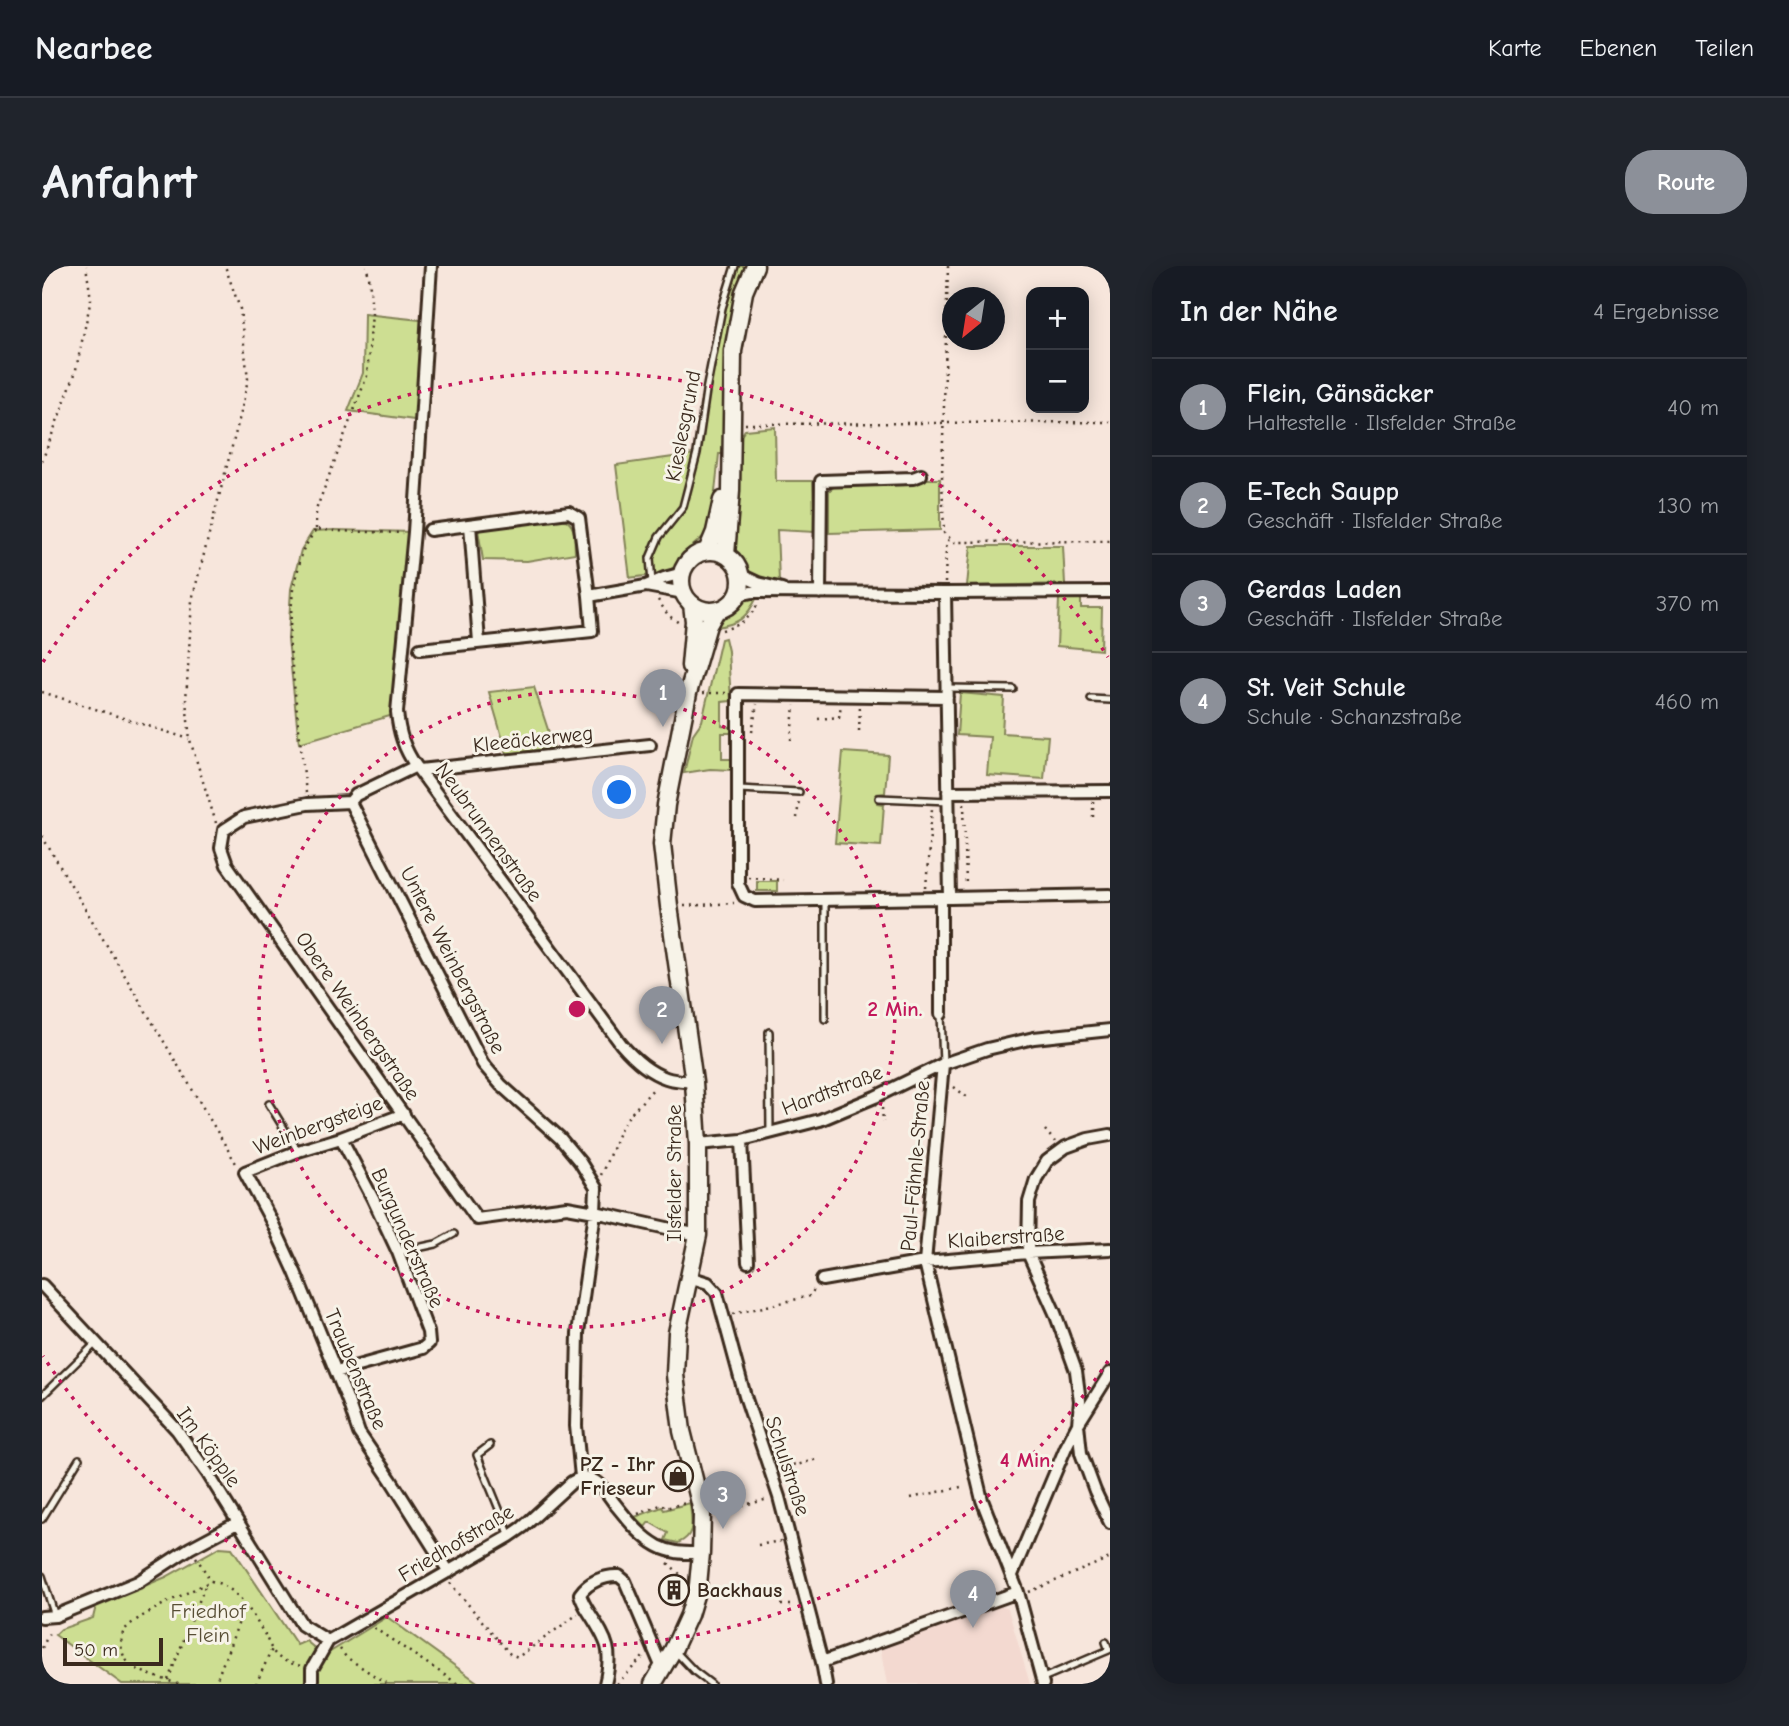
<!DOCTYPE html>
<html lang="de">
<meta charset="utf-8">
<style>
:root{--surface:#171b24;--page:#20242c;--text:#f1f3f6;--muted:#9ea1a6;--line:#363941;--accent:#8c9099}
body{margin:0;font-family:"Comic Neue",sans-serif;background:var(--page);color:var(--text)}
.controls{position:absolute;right:21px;top:21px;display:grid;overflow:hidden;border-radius:14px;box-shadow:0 4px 18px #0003}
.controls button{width:63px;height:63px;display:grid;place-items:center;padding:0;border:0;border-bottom:2px solid var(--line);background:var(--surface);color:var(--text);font:35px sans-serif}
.compass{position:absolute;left:900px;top:21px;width:63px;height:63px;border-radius:50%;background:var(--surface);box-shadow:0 4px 18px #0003;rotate:210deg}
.scale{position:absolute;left:21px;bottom:18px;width:100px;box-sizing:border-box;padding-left:7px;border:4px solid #3b2a1e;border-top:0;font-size:19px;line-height:24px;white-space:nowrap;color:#3b2a1e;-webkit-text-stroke:5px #f7f3e8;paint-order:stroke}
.you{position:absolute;left:578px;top:527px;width:24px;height:24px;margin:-18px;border:5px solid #fff;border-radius:50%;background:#1a73e8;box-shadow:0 0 0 10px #1a73e833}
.badge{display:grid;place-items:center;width:46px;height:46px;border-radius:50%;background:var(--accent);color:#fff;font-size:23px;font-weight:700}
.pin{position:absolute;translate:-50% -58px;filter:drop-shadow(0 2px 4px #0008)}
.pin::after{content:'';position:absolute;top:37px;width:24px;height:21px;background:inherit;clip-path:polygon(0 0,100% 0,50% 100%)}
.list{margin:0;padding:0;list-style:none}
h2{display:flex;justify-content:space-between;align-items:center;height:91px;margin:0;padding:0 28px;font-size:30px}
h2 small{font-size:23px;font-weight:400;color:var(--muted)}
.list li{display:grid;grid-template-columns:46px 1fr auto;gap:21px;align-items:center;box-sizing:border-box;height:98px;padding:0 28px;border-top:2px solid var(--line)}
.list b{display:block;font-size:26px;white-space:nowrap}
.list p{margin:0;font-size:23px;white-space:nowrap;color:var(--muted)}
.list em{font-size:23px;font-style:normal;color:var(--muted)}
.map{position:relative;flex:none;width:1068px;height:1418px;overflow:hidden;border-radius:28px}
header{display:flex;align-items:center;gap:42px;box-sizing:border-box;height:98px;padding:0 35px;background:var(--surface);border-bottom:2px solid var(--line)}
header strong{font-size:33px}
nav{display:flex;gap:38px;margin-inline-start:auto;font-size:24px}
.intro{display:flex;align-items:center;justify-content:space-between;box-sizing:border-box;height:168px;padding:0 42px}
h1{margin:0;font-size:49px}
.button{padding:18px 32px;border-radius:28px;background:var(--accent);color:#fff;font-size:24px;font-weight:700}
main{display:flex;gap:42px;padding:0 42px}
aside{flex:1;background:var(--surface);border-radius:28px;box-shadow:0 4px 18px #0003}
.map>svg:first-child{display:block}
.built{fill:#f3d9d0}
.green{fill:#cdde92;stroke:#848458;stroke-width:2}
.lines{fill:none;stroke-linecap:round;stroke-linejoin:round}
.service-casing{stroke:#3b2a1e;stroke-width:10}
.minor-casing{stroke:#3b2a1e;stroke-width:16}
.secondary-casing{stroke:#3b2a1e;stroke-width:21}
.path{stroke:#3b2a1e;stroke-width:2.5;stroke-dasharray:2 5;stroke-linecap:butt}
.service{stroke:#f7f3e8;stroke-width:5}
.minor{stroke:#f7f3e8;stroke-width:10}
.secondary{stroke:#f7f3e8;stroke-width:16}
.ring{fill:none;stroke:#c2185b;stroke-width:3.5;stroke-dasharray:3.5 7}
.labels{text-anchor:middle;stroke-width:6;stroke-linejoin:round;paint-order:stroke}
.street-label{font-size:21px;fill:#3b2a1e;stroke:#f7f3e8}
.poi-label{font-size:21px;font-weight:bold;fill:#3b2a1e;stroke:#f7f3e8;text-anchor:end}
.park-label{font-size:21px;fill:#584e35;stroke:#f7f3e8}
.centre{fill:#c2185b;stroke:#f7f3e8;stroke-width:3.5}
.ring-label{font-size:21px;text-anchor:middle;font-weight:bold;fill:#c2185b;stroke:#f7f3e8;stroke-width:6;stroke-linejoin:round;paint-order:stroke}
</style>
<header>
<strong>Nearbee</strong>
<nav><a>Karte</a><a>Ebenen</a><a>Teilen</a></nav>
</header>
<div class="intro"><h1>Anfahrt</h1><a class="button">Route</a></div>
<main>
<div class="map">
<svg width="1068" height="1418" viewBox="0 0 1068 1418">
<rect width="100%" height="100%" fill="#f7e6dc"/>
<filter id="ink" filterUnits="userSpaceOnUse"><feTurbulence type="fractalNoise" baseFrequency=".0143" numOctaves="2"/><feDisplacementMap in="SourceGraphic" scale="14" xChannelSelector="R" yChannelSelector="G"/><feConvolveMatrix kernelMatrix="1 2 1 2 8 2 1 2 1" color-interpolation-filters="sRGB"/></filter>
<g filter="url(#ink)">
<path class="built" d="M953 1340H959L966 1343 988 1418H845L838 1380Z"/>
<path class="green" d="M695 0H709L684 188H677L673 226 663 269 637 292 640 294C627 310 607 309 588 312L574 199 652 188 682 44Z
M322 48 388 55 380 155 306 145 321 107Z
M733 161 734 215H771L773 266 735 264 737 315 717 312 707 306 692 281 698 171 703 164Z
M880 213H898V264L787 267V225L794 219 878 217Z
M522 253C535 259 532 274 533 287L485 295 441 294 436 264Z
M293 264 371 266 358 447 257 477 246 373 249 323 259 284 271 265Z
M929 280H1021L1023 318 925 320Z
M715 331C705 352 696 359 672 361 679 345 699 334 715 331Z
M1039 332V342H1060L1059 384 1015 380 1017 333Z
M683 372 686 385 689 435 680 436V460L689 461 691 467H680V493H691V504L668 503 642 507 651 468 660 455 679 373Z
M492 421 512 482 465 488 447 426Z
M918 427 962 431 960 467 1006 470 1002 513 945 509 948 471 915 469Z
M801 486 846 489 843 527 835 528V537L842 538 839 580 793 577Z
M715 615H735V625H715Z
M648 1237C649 1254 655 1269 636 1277L623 1274 626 1267 607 1256 603 1261 593 1251 620 1241 622 1244Z
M178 1281 190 1282 255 1379 264 1375 275 1384 288 1386 345 1351 438 1418H80L13 1369 19 1363 51 1352 54 1340 124 1311Z"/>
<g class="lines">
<g class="service-casing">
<path id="service" d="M610 317 608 292 617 271 641 241 655 187 664 125 680 42 693 0
M905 422 971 423
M1049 433 1068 434
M697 523 757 526
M837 532 907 535
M783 634V753
M899 748 901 797
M727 766 728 867
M227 838 256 885
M356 986 394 978 412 968
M0 1130 54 1077
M448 1179 435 1189 468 1270
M0 1253 37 1193
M0 1310 13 1350
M634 1386 652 1405 669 1418
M1001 1412 1067 1384 1064 1376"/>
</g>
<g class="minor-casing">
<path id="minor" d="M389 0 372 266 355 446C357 467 362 483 374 500L579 778C591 792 606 806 624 812 633 815 643 815 652 816
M428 259 437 376
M388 264 527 246 537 252 547 330 604 320 622 312 641 307
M699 309 716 317 740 323
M604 320 642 327
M778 327 779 215 871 212 879 209
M903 327 1068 326
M696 329 710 326 903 327 908 632 1068 629
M378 383 550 365 547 330
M374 500 314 529 308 536 265 538 202 551 182 564 179 582 185 599 435 953 525 941 553 946 656 969
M378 504 608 479
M906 526 1068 525
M308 536 441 798 459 819 518 872 538 896 554 922 553 946 536 1067 534 1160 539 1211
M899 632 713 635 702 630 696 617V428L905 431
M899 748V632H905
M901 798 883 996 940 1234 976 1326 1001 1418
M362 848 299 872 256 885 203 906 230 956 253 1006 306 1135 317 1167 349 1214 407 1306
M1068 869 1046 873 1024 881 1005 895 994 913 987 936 986 987 1013 1047 1034 1105 1038 1135 1036 1158 1039 1187 1053 1225 1068 1257
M700 874 706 996
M656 878 700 874 778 854 833 831 901 798 945 783 992 772 1068 764
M647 1011 666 1017 675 1027 703 1130 737 1231 780 1396 784 1418
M780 1014 883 996 986 987 1068 983
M0 1019 135 1164 166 1208 260 1359 286 1375
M294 1106 381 1082 387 1077 386 1066 356 986 331 933 299 872
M970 1309 1024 1181 1036 1158 1068 1107
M0 1351 13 1350 96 1316 148 1282 195 1257
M780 1396 976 1326
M270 1418V1403L286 1375 468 1270 481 1261 530 1216C537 1212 543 1210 551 1214 560 1218 567 1230 573 1238 586 1254 598 1270 616 1280 631 1288 644 1287 659 1287
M563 1418C571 1385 566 1376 548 1348 544 1342 540 1336 538 1328 546 1316 563 1309 577 1310L583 1315 620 1402"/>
</g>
<g class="secondary-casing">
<path id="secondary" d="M665 285 673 266 680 234
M639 315a30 30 0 1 1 60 0a30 30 0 1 1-60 0Z
M684 289 689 225 691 85 702 26 713 0
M648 400 652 355 650 338
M611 1418 631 1384 647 1349 656 1319 659 1287 660 1249 658 1237 640 1165 633 1109 635 1067 656 969V878L652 816 627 640 620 578 624 539 646 427 666 359 674 345"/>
</g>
<path class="path" d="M906 0 900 209 902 267 912 276 1068 275
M703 158 1068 156
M0 195 33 108 49 33 44 0
M274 263V244L325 110 330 47 327 10 324 0
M903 317 904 282 907 272
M616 334 626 349 637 357
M680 364C699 359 705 355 716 338
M0 426 147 473
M661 427H686
M776 453 797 451 799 439
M817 465 818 440
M710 466 715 438
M749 474 752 439
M264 527 247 373 251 323 261 284 274 263 293 265 361 267
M1051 535V553
M922 537 924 621
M755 552 757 533
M174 557 148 474 144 435 150 334 199 146 206 113 198 43 183 0
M0 570 195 899
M706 611 741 614
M884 622 890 542
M642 640 692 637
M912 821 926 832
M840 842 841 856
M1003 864 1013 876
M559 909 578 864 585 852 613 821
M691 1048 768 1030 773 1022
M737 1198 741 1197 755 1199 775 1193
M869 1232 919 1221
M673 1246 727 1233
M596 1248 621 1238 623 1242 644 1237
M716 1279 739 1275
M154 1291 169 1315
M626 1297 641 1311
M408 1317 468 1388 476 1391 536 1348
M621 1319 641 1311
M987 1326 1068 1292
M739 1339H752
M332 1362 416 1418
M0 1382 9 1363
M298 1383 304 1391 345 1418
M126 1414 163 1320
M136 1418C123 1413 95 1407 86 1396 79 1389 77 1374 82 1365 90 1351 152 1324 169 1315 196 1321 209 1346 223 1369 226 1375 229 1384 234 1389 240 1395 251 1398 259 1400
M173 1418 203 1340
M214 1418 230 1383
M575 1418 602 1390"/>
<use href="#service" class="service"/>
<use href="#minor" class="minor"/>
<use href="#secondary" class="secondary"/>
</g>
</g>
<g class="ring">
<circle cx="535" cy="743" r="318"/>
<path d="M1066 1095A637 637 0 0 1 1 1090M1 396A637 637 0 0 1 1066 391"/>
</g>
<defs>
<g id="shop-ring" transform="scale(1.575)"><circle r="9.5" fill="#f7f3e8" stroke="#3b2a1e" stroke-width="1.5"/><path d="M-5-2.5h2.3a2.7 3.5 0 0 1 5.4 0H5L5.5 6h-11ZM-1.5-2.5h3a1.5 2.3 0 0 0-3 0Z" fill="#3b2a1e"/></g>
<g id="building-ring" transform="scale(1.575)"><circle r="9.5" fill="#f7f3e8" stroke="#3b2a1e" stroke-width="1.5"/><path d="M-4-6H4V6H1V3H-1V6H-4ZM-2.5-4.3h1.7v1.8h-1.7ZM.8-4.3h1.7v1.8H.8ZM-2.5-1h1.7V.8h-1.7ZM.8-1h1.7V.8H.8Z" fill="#3b2a1e"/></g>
</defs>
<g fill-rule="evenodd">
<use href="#shop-ring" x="636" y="1210"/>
<use href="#building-ring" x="632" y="1324"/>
</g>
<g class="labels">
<g class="street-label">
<text transform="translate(641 160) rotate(-79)" y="7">Kieslesgrund</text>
<text transform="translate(491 473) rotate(-6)" y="7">Kleeäckerweg</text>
<text transform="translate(447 566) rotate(54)" y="7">Neubrunnenstraße</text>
<text transform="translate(411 694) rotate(63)" y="7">Untere Weinbergstraße</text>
<text transform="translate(316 750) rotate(55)" y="7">Obere Weinbergstraße</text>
<text transform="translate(790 824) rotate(-21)" y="7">Hardtstraße</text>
<text transform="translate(276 859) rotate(-20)" y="7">Weinbergsteige</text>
<text transform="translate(873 900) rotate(-85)" y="7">Paul-Fähnle-Straße</text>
<text transform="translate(632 907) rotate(-90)" y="7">Ilsfelder Straße</text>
<text transform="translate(964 971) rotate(-4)" y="7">Klaiberstraße</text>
<text transform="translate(366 972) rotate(66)" y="7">Burgunderstraße</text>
<text transform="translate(314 1103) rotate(67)" y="7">Traubenstraße</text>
<text transform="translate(167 1181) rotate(54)" y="7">Im Köpple</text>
<text transform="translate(746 1200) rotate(72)" y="7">Schulstraße</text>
<text transform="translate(414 1277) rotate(-31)" y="7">Friedhofstraße</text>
</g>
<g class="poi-label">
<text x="613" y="1205">PZ - Ihr<tspan x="613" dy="24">Frieseur</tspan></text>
<text x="655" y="1331" text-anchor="start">Backhaus</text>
</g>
<g class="park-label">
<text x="166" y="1352">Friedhof<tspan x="166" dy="24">Flein</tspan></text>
</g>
</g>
<circle cx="535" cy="743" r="10" class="centre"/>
<g class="ring-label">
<text x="853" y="750">2 Min.</text>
<text x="985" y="1201">4 Min.</text>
</g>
</svg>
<div class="controls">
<button>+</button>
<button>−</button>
</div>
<svg class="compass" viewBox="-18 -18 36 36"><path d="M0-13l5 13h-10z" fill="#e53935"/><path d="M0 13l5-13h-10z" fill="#9ea1a6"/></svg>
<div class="scale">50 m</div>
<div class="you"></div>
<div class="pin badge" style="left:621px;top:461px">1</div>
<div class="pin badge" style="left:620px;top:778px">2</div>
<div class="pin badge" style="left:681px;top:1263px">3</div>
<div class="pin badge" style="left:931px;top:1362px">4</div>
</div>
<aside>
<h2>In der Nähe<small>4 Ergebnisse</small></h2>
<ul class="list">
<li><span class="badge">1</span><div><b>Flein, Gänsäcker</b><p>Haltestelle · Ilsfelder Straße</p></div><em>40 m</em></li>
<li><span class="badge">2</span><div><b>E-Tech Saupp</b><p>Geschäft · Ilsfelder Straße</p></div><em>130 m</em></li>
<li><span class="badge">3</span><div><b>Gerdas Laden</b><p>Geschäft · Ilsfelder Straße</p></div><em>370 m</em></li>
<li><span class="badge">4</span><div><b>St. Veit Schule</b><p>Schule · Schanzstraße</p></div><em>460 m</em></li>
</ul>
</aside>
</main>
